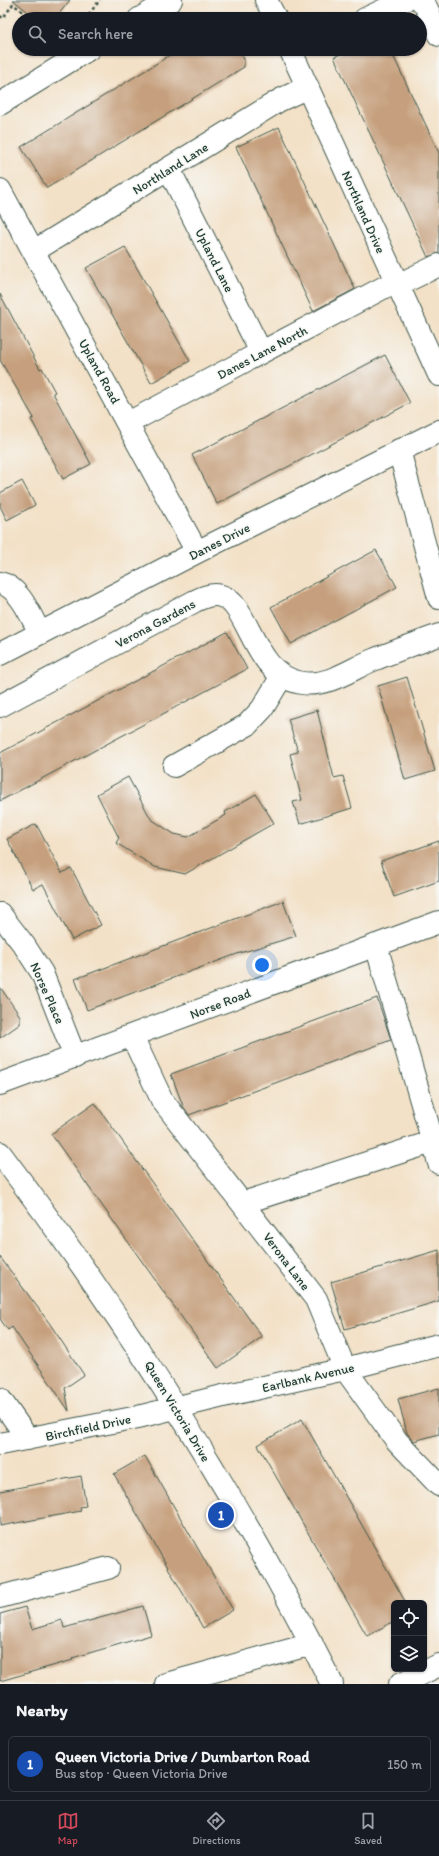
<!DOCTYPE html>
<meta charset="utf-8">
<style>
:root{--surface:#171b24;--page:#242831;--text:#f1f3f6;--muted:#9ea1a6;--line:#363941;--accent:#d1495b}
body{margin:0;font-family:Itim,sans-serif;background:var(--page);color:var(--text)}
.controls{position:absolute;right:12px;bottom:12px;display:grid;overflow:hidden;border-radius:6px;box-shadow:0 1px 3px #0004}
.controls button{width:36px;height:36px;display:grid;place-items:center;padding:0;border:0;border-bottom:1px solid var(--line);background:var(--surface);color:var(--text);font:20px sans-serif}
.you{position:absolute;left:262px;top:965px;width:14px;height:14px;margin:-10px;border:3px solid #fff;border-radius:50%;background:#1a73e8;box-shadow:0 0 0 6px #1a73e833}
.badge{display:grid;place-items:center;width:26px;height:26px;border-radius:50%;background:var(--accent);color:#fff;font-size:13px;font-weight:700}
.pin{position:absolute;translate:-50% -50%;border:2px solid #fff;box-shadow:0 1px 4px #0006}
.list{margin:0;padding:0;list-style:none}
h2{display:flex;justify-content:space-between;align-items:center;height:52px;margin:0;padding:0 16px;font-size:17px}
h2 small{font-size:13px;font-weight:400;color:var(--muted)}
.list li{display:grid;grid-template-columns:26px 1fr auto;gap:12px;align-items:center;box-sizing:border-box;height:56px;margin:0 8px 8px;padding:0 8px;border:1px solid var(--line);border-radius:6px}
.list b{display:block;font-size:15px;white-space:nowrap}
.list p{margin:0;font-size:13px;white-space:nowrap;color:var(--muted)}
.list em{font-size:13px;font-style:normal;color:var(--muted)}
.icon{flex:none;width:22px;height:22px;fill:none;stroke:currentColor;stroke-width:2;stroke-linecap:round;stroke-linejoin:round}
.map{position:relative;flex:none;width:439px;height:1684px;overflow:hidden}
.search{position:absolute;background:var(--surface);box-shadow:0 1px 3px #0004;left:12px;right:12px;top:12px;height:44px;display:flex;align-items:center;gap:10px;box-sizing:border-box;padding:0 14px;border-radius:22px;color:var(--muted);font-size:15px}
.sheet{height:116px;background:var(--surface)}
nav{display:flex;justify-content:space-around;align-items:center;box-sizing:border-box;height:56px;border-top:1px solid var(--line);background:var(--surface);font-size:11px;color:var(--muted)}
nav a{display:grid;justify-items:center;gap:2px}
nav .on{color:var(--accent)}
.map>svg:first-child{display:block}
.building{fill:#c6a07e}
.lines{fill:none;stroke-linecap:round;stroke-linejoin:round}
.minor-casing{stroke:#3f564a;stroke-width:24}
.path{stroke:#3f564a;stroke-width:2.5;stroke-dasharray:3 3;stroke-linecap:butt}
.minor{stroke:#fff;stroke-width:22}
.labels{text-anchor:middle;stroke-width:3;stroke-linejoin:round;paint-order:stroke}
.street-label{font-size:13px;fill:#1f3d34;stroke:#f6f6f2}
</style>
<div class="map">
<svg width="439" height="1684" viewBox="0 0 439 1684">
<rect width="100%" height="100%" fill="#f6f6f2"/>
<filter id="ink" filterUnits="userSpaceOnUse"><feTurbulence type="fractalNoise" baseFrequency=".025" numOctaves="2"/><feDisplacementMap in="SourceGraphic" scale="8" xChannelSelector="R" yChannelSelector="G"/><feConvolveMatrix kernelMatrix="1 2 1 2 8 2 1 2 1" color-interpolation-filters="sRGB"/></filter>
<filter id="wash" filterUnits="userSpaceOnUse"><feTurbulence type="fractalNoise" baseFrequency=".012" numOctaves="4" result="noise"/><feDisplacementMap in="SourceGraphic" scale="16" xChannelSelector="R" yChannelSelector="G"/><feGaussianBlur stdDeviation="0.9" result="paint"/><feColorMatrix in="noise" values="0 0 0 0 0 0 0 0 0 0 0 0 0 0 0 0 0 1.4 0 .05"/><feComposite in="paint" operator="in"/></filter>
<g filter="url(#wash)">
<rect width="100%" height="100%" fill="#f3e1c7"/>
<g id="blocks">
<path class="building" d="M13 0H70L55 19H37Z
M180 49H238L244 59V67L47 188 21 147Z
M351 49H390L439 153V253L428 257 334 57Z
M279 127 355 289 313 311 236 147Z
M125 247 190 361 151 383 86 268Z
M0 294 40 369 42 368 55 392 53 393 91 464 63 479 31 419 34 418 0 360Z
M385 355 410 403 217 504 192 455Z
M22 481 35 505 7 520 0 506V493Z
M376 550 397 587 291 644 271 607Z
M227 632 247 669 0 801V753Z
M407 677 435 771 405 780 378 686Z
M317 710 334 778 343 776 352 808 300 824 293 802 302 800 290 754 298 752 288 719Z
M128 777 151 819 174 834 188 837 226 815 225 812 256 794 274 823 185 874 155 867 116 843 119 838 97 794Z
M36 824 62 873 71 868 101 925 72 940 43 884 33 889 7 839Z
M439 841V881L394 897 381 861Z
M283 901 296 936 237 954 87 1010 75 979Z
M0 987 20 1016V1024L0 1038Z
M377 998 391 1040 189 1115 183 1106 171 1074Z
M95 1103 262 1337 218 1368 51 1134Z
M439 1250V1301L345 1329 331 1282Z
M0 1257 50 1324 84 1375 65 1388 69 1411 12 1327 8 1330 0 1319Z
M439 1388V1434L414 1441 407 1433 398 1399Z
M302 1419 406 1603H394V1621L367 1636 258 1445Z
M145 1456 233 1610 203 1628 114 1474Z
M81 1476 86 1506 80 1507 81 1511 0 1526V1491Z
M143 1606 151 1635 72 1658 73 1660 0 1681V1614L25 1607 32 1629 62 1620 64 1628Z"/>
</g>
</g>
<g filter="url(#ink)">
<use href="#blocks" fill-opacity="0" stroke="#3f564a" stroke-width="1"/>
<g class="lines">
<g class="minor-casing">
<path id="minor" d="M266 0 276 19
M421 0 426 7 439 35
M139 19 171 0
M365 19 405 0
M290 49 439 375
M0 104 89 49
M169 169 261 352
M0 190 197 552
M34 251 280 100 308 87
M398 285 439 265
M128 423 396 281
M399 450 439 598
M0 583C20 587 31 617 40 633
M0 654 197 552 439 431
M0 706 195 601C201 598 208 595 215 595 250 595 249 675 302 683 328 687 351 669 373 660 395 651 417 643 439 635
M174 766 247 725 262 709 282 676
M0 914 24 945 42 973 75 1057
M376 945 439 1163
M132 1036 162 1100 316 1299 345 1369 397 1441 439 1485
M0 1084 439 922
M0 1153C126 1320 238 1497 332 1684
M243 1203 432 1142
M0 1399 28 1439
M0 1444 138 1417 223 1396 345 1369 439 1345
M0 1597 108 1568
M166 1684 312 1644
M400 1684 439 1665"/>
</g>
<path class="path" d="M0 16 3 18 13 4 32 19
M85 19 100 0"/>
<use href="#minor" class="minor"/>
</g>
</g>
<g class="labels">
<g class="street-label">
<text transform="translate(170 168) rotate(-32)" y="5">Northland Lane</text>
<text transform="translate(364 212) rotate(66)" y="5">Northland Drive</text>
<text transform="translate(215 260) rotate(63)" y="5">Upland Lane</text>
<text transform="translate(262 352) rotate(-28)" y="5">Danes Lane North</text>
<text transform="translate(100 371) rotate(61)" y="5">Upland Road</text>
<text transform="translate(219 541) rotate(-27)" y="5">Danes Drive</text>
<text transform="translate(155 623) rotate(-28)" y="5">Verona Gardens</text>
<text transform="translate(48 993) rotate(66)" y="5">Norse Place</text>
<text transform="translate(220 1003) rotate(-21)" y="5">Norse Road</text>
<text transform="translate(287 1261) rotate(53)" y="5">Verona Lane</text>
<text transform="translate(308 1377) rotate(-13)" y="5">Earlbank Avenue</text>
<text transform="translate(178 1411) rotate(59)" y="5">Queen Victoria Drive</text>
<text transform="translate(88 1427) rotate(-12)" y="5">Birchfield Drive</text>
</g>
</g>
</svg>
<div class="controls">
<button><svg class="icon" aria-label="locate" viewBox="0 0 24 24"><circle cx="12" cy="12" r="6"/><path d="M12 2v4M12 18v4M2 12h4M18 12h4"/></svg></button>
<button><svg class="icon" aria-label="layers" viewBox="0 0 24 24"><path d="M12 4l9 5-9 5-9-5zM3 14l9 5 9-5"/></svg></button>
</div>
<div class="you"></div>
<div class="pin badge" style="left:221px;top:1515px;background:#1a4fb4">1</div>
<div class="search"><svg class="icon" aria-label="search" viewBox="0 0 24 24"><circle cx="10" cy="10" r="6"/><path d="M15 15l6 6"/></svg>Search here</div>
</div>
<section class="sheet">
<h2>Nearby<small></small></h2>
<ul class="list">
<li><span class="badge" style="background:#1a4fb4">1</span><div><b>Queen Victoria Drive / Dumbarton Road</b><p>Bus stop · Queen Victoria Drive</p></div><em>150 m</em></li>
</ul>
</section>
<nav>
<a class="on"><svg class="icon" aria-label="map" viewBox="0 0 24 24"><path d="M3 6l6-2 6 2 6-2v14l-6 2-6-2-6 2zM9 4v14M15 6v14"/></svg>Map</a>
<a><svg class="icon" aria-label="directions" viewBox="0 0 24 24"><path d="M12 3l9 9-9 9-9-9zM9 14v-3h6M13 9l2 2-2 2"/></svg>Directions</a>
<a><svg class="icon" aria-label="saved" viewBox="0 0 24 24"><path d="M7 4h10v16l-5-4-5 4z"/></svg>Saved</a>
</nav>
